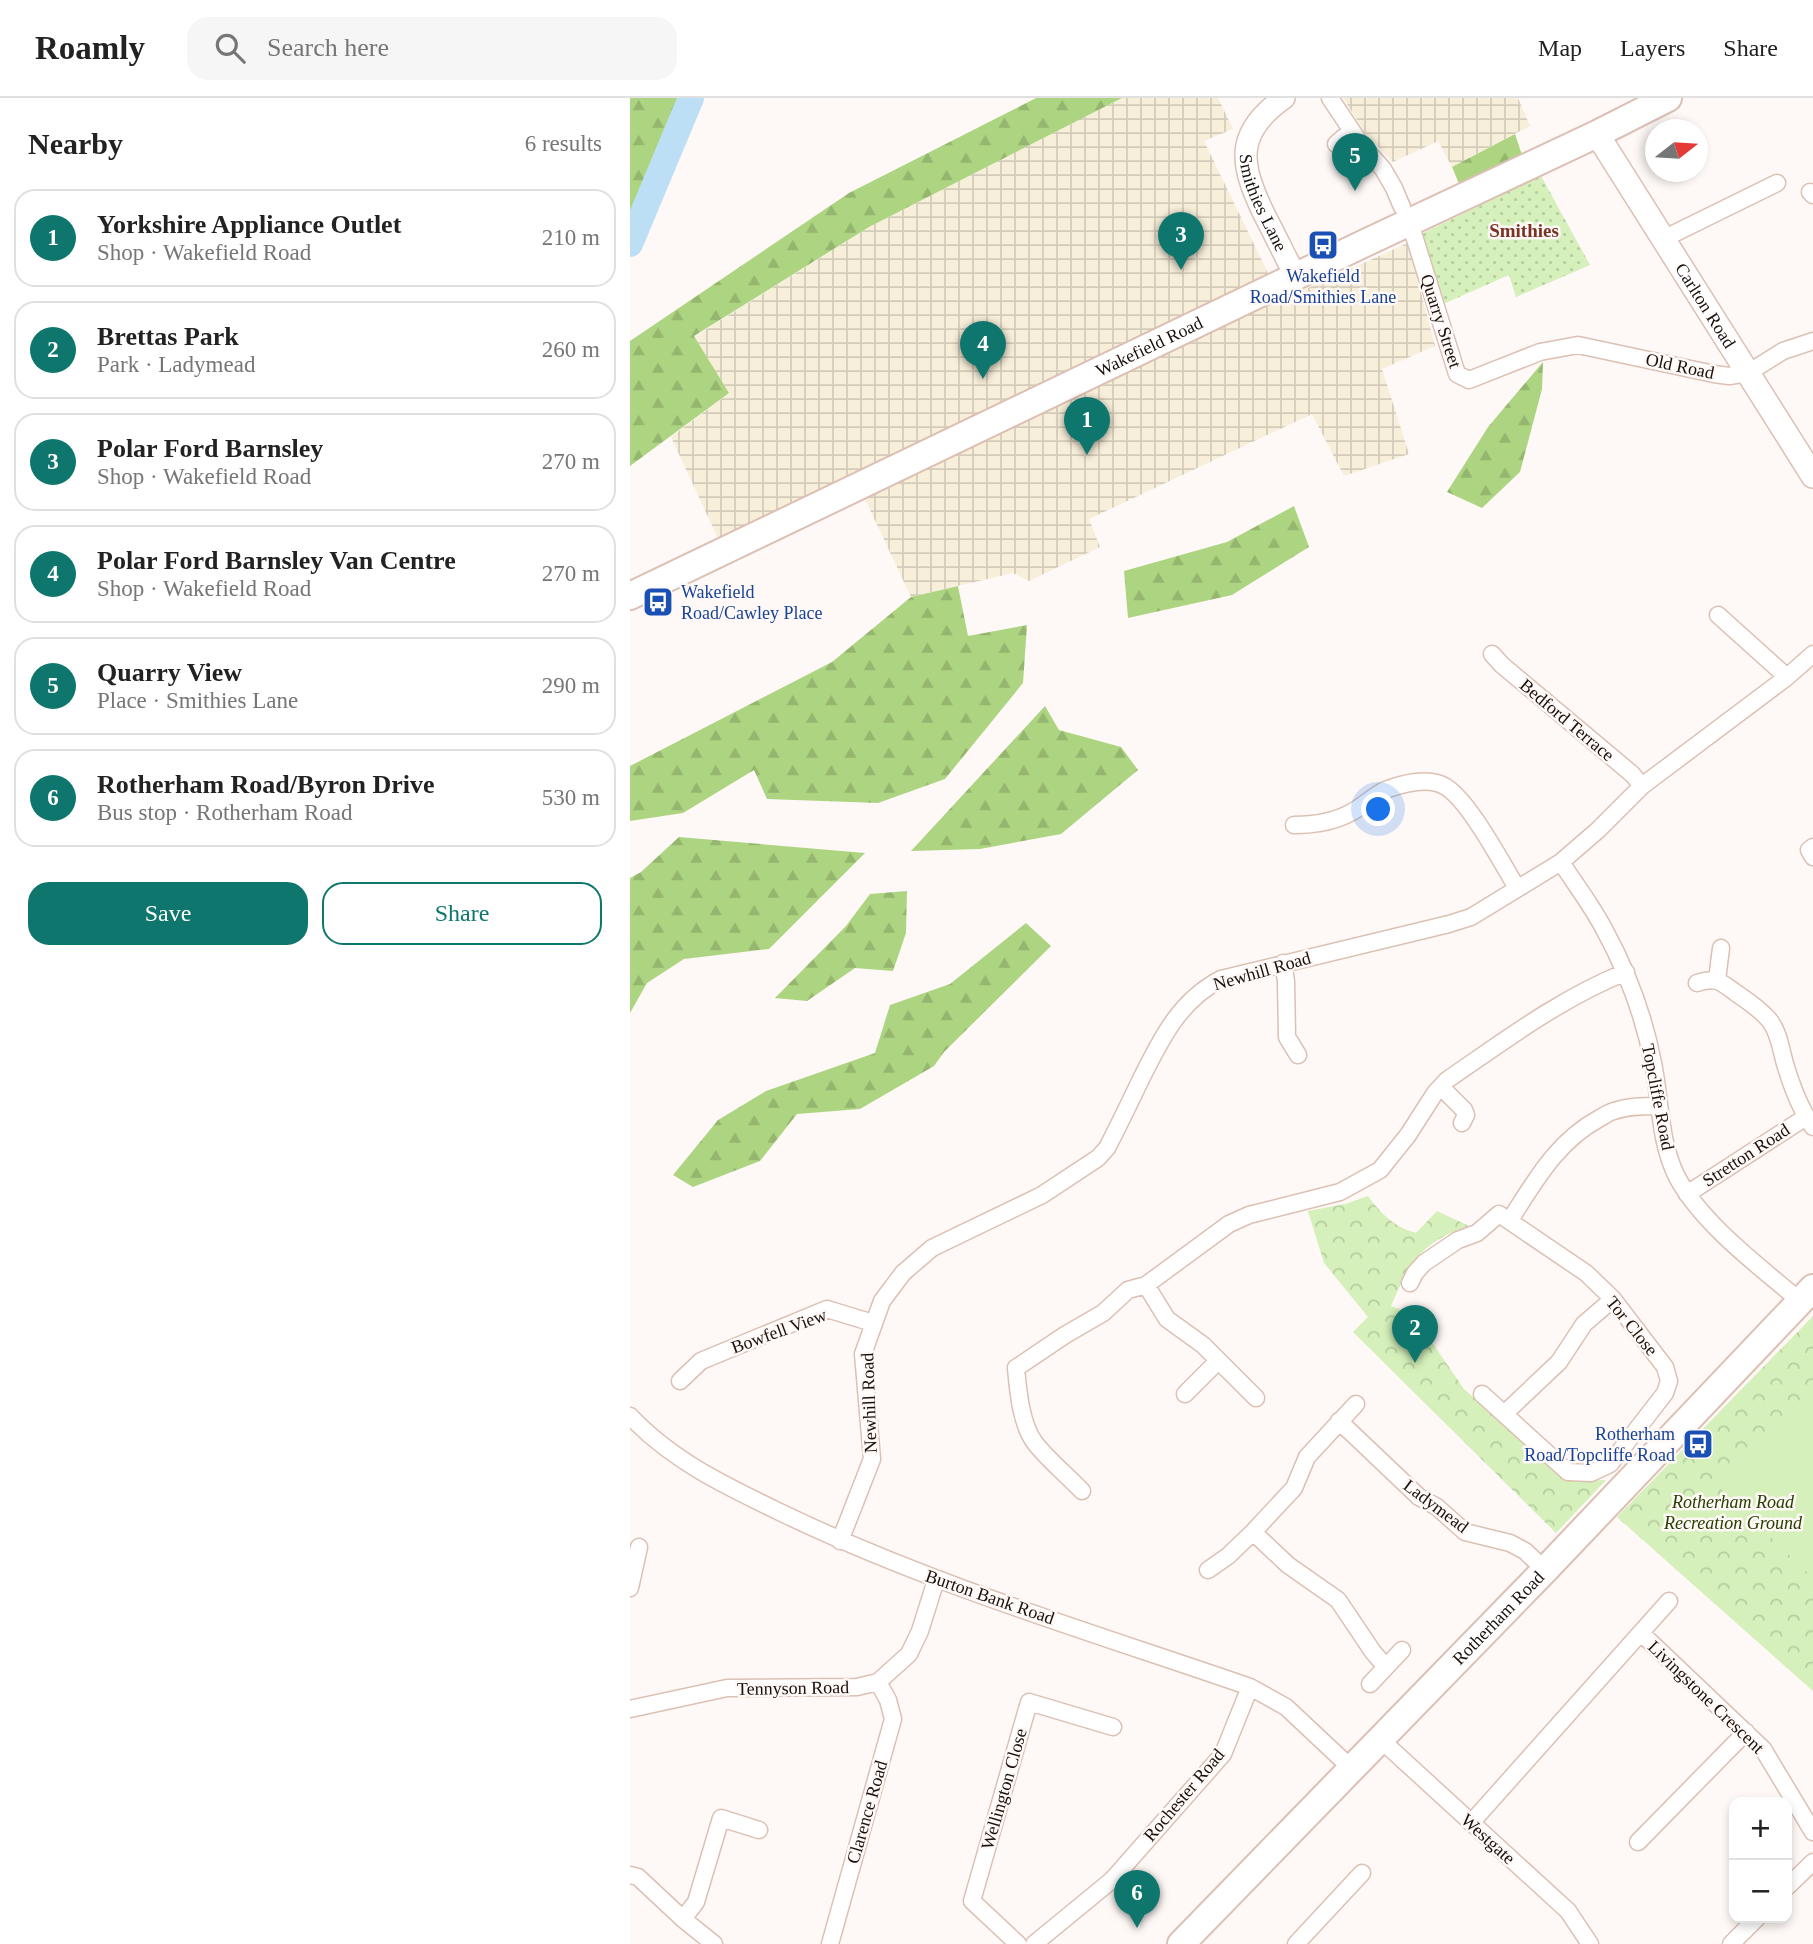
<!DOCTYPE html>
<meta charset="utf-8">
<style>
:root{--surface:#fff;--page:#f6f6f6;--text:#222;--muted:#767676;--line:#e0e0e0;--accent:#0f766e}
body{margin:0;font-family:Georgia,serif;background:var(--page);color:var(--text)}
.controls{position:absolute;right:21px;bottom:21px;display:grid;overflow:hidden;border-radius:14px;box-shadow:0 4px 10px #0003}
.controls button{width:63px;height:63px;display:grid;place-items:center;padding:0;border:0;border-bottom:2px solid var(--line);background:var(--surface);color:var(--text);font:35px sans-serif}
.compass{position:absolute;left:1015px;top:21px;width:63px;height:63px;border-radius:50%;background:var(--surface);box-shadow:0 4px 10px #0003;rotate:73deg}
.you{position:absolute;left:749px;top:712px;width:24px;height:24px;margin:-18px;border:5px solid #fff;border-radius:50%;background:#1a73e8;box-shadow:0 0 0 10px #1a73e833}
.badge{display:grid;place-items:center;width:46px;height:46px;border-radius:50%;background:var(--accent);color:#fff;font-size:23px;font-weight:700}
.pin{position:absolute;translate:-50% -58px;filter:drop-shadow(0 2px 4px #0008)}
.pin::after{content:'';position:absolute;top:37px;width:24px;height:21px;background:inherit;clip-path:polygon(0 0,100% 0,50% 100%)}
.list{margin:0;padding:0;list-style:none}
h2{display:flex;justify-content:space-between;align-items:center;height:91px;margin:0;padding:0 28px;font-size:30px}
h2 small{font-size:23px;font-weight:400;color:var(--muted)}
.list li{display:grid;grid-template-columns:46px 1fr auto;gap:21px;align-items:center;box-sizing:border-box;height:98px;margin:0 14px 14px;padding:0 14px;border:2px solid var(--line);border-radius:21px}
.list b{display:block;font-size:26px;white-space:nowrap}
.list p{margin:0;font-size:23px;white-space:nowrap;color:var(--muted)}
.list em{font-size:23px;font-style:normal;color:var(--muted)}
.actions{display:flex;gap:14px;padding:21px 28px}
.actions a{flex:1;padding:16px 0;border:2px solid var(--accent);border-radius:21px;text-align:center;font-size:24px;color:var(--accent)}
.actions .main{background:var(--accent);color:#fff}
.icon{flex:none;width:38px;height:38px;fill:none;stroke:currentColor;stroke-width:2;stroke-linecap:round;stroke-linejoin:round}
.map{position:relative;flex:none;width:1183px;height:1846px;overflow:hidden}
header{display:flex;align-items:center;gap:42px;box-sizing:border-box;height:98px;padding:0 35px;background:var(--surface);border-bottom:2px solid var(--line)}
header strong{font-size:33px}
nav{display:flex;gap:38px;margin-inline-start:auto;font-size:24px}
.search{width:490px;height:63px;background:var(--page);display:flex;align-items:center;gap:18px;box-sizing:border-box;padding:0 24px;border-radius:21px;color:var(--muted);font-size:26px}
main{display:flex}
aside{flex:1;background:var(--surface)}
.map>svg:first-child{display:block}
.industrial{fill:url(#industrial-grid)}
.grass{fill:url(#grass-dots)}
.forest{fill:url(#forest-firs)}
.park{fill:url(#park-crowns)}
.garden{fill:#d5f0ba}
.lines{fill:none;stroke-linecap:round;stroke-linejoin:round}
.river{stroke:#bcdff5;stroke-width:26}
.minor-casing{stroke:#dcc0b3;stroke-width:19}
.tertiary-casing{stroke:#dcc0b3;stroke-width:24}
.secondary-casing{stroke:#dcc0b3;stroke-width:26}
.primary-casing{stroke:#dcc0b3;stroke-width:30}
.minor{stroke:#fff;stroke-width:16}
.tertiary{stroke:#fff;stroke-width:21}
.secondary{stroke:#fff;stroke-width:23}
.primary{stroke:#fff;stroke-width:26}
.labels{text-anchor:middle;stroke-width:5;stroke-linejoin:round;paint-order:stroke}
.street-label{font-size:18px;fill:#19100c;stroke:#fef8f6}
.transit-label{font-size:18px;fill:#164399;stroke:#fef8f6}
.park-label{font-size:18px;font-style:italic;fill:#273f00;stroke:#fef8f6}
.neighbourhood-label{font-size:19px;font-weight:bold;fill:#783324;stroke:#fef8f6}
</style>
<header>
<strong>Roamly</strong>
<div class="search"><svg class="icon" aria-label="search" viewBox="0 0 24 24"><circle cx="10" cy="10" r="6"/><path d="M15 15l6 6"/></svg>Search here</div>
<nav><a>Map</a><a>Layers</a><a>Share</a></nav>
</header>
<main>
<aside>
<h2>Nearby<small>6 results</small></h2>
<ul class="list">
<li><span class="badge">1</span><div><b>Yorkshire Appliance Outlet</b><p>Shop · Wakefield Road</p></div><em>210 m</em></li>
<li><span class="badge">2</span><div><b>Brettas Park</b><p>Park · Ladymead</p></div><em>260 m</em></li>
<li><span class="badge">3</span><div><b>Polar Ford Barnsley</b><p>Shop · Wakefield Road</p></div><em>270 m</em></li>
<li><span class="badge">4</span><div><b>Polar Ford Barnsley Van Centre</b><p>Shop · Wakefield Road</p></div><em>270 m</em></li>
<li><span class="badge">5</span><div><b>Quarry View</b><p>Place · Smithies Lane</p></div><em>290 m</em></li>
<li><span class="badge">6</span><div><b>Rotherham Road/Byron Drive</b><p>Bus stop · Rotherham Road</p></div><em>530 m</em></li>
</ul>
<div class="actions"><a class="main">Save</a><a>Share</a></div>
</aside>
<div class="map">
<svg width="1183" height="1846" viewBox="0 0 1183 1846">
<defs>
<pattern id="industrial-grid" width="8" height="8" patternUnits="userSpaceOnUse" patternTransform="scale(1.75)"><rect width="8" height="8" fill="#f8efda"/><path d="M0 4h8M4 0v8" fill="none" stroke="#d4ccba"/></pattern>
<pattern id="grass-dots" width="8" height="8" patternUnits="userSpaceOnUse" patternTransform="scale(1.75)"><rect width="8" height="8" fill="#d5f0ba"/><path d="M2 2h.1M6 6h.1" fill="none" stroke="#b6cd9f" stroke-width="1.8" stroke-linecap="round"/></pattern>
<pattern id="forest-firs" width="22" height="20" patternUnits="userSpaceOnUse" patternTransform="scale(1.75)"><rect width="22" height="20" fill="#add581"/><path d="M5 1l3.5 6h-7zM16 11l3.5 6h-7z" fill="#94b66e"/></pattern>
<pattern id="park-crowns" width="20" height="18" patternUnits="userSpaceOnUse" patternTransform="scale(1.75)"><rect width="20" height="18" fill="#d5f0ba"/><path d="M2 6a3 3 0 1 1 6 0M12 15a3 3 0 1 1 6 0" fill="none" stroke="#b6cd9f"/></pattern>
</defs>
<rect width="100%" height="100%" fill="#fef8f6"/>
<path class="industrial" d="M492 0H588L603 31 574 43 651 202 778 145 805 248 752 271 779 356 714 378 682 316 459 421 470 449 399 483 383 475 281 499 225 380 91 447 41 339 99 295 64 239 239 129Z
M713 0H888L900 28 822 69 808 43 763 64 736 36Z"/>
<path class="grass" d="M911 78 960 167 886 199 879 177 811 207 791 136Z"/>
<path class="forest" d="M0 0H54L0 144Z
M406 0H492L239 129 64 238 99 295 0 368V243L219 95Z
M885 36 892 57 830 88 822 69Z
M913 264 912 291 890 374 852 410 817 394 858 329Z
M664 408 679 449 602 497 498 520 494 473 597 444Z
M328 488 338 538 397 527 393 585 315 681 248 705 137 701 124 672 53 715 0 723V668L202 564 281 499Z
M415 608 429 632 491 649 508 672 431 736 350 751 281 753Z
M49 739 235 755 139 851 54 861 17 885 0 915V780L11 774Z
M277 793 276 835 263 873 225 870 177 903 145 900 216 828 240 796Z
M396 825 421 848 314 954 304 968 230 1011 167 1016 130 1063 63 1089 43 1077 88 1022 136 993 245 955 260 907 320 886Z"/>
<path class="park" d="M738 1098C751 1116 764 1129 786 1135L807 1113 839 1128C791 1144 780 1164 761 1208L776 1214 801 1236 799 1240 834 1291 925 1371 947 1383 976 1382 926 1435 723 1234 738 1219 694 1165 678 1113 715 1106Z
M1183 1218V1593L987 1419Z"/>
<path class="garden" d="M1183 1293V1480L1090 1390Z"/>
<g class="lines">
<path class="river" d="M0 146 61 0"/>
<g class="minor-casing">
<path id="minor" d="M700 0 730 45 753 71 764 90 772 109
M706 46 721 33
M1180 94 1183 97
M780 125 827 276 839 282 910 254 948 247 1084 276 1099 278 1118 275 1153 253 1183 243
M1033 141 1147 85
M1088 517 1157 579
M862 556 872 567 1002 676 1012 688
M664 727C684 727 704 724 722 714 733 708 742 699 753 693 770 686 799 678 816 689 839 703 872 765 887 790
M1183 749 1179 752 1183 759
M931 764C945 786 962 808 974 831 997 873 1014 918 1023 965 1031 1004 1029 1043 1047 1079 1072 1126 1130 1169 1170 1203
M653 865 656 883 657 939 668 957
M1087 882 1091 850
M1067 885C1087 879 1090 883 1106 895 1118 903 1131 912 1140 923 1150 936 1151 954 1156 969 1162 989 1171 1012 1183 1029
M811 989 834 1012 836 1017 832 1025
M1057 1096 1176 1019
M880 1122C905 1083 927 1043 970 1020 974 1018 979 1014 984 1013 998 1008 1014 1008 1028 1008
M780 1185 785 1175 794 1165 828 1142 847 1135 869 1116 956 1175 983 1201 1035 1269 1039 1283 1035 1295 980 1366 961 1375 938 1374 852 1296
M516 1187 537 1221 573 1247 626 1300
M50 1283 71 1263 197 1211 243 1225
M555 1296 588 1263
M874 1316 929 1264 954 1226 983 1201
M0 1318C43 1364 100 1390 156 1417 305 1488 464 1535 620 1589L656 1609 721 1670
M709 1323 789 1399 807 1409 835 1434 880 1445 895 1453 915 1472
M452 1393C437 1377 418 1362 405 1345 391 1327 388 1292 386 1270L435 1237 473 1215 498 1192 516 1187 599 1126 619 1117 710 1094 750 1072 778 1037 805 995 817 982C874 943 931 900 996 874
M623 1434 658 1467 708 1502 743 1554 756 1569
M210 1443 242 1361 233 1256 252 1203 273 1175 302 1150 412 1097 468 1060 477 1050C489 1027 500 1004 511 981 531 941 549 903 591 881L819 826 841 819 931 764 968 732 1012 688 1157 579 1183 556
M578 1472 598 1458 623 1434 664 1390 677 1359 726 1306
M0 1490 9 1449
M1012 1536 1133 1651 1183 1734
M740 1586 772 1552
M0 1611 97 1590 227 1589 248 1584 279 1556 290 1533 306 1482
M750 1641 938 1813 960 1846
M841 1725 1039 1503
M1008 1744 1116 1634
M0 1777 8 1779 53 1821 84 1846
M1157 1789 1183 1764
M53 1821 66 1804 91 1720 129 1732
M200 1846 263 1621 258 1602 248 1584
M388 1846 342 1803 399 1604 483 1629
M404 1846 482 1782 593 1656 620 1589
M666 1846 732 1775
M1101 1846 1127 1820"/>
</g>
<g class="tertiary-casing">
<g id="tertiary">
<path id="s1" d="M654 0C604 35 610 66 634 116 645 137 655 158 666 179"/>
</g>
</g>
<g class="secondary-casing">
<g id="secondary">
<path id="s2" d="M967 36 1183 378"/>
</g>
</g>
<g class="primary-casing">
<g id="primary">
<path id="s3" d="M0 498 733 146 967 36 1038 0"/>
<path id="s4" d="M551 1846 915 1472 1183 1190"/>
</g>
</g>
<use href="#minor" class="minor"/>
<use href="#tertiary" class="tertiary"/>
<use href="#secondary" class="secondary"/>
<use href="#primary" class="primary"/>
</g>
<defs>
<g id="bus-square" transform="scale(1.575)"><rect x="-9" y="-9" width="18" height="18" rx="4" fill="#1a4fb4" stroke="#fef8f6"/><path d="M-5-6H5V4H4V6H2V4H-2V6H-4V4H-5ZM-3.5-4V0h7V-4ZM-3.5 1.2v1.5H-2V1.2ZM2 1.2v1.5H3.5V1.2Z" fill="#fff"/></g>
</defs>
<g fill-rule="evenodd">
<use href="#bus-square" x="693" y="147"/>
<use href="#bus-square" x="28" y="504"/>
<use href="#bus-square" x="1068" y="1346"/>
</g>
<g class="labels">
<g class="street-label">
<text dy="6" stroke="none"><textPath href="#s1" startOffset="122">Smithies Lane</textPath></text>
<text dy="6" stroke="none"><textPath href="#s2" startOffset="203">Carlton Road</textPath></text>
<text transform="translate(811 223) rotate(72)" y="6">Quarry Street</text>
<text dy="6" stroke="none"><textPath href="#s3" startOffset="576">Wakefield Road</textPath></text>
<text transform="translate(1050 268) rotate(12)" y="6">Old Road</text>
<text transform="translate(937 622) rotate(40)" y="6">Bedford Terrace</text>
<text transform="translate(632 873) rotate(-16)" y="6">Newhill Road</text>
<text transform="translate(1028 999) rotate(79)" y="6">Topcliffe Road</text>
<text transform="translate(1116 1057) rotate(-33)" y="6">Stretton Road</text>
<text transform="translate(1002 1228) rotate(51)" y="6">Tor Close</text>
<text transform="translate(149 1233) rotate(-20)" y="6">Bowfell View</text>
<text transform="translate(239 1305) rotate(-92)" y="6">Newhill Road</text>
<text transform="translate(806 1408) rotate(37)" y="6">Ladymead</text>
<text transform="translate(360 1499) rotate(19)" y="6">Burton Bank Road</text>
<text dy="6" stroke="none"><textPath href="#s4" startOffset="455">Rotherham Road</textPath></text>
<text transform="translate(163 1590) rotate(-1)" y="6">Tennyson Road</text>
<text transform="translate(1076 1599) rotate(44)" y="6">Livingstone Crescent</text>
<text transform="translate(374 1691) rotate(-74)" y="6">Wellington Close</text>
<text transform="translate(554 1697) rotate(-50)" y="6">Rochester Road</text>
<text transform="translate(237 1714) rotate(-74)" y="6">Clarence Road</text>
<text transform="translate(858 1741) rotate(42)" y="6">Westgate</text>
</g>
<g class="transit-label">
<text x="693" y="184">Wakefield<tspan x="693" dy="21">Road/Smithies Lane</tspan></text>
<text x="51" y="500" text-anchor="start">Wakefield<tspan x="51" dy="21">Road/Cawley Place</tspan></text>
<text x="1045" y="1342" text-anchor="end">Rotherham<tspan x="1045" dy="21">Road/Topcliffe Road</tspan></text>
</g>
<g class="park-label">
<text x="1103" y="1410">Rotherham Road<tspan x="1103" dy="21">Recreation Ground</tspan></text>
</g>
<g class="neighbourhood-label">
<text x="894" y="139">Smithies</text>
</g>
</g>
</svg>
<div class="controls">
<button>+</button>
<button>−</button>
</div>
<svg class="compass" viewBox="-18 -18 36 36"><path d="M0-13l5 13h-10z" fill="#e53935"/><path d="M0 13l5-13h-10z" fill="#767676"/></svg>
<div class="you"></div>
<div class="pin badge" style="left:457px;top:357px">1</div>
<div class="pin badge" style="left:785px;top:1265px">2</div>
<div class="pin badge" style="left:551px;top:172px">3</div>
<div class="pin badge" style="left:353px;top:281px">4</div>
<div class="pin badge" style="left:725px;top:93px">5</div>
<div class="pin badge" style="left:507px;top:1830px">6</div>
</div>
</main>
